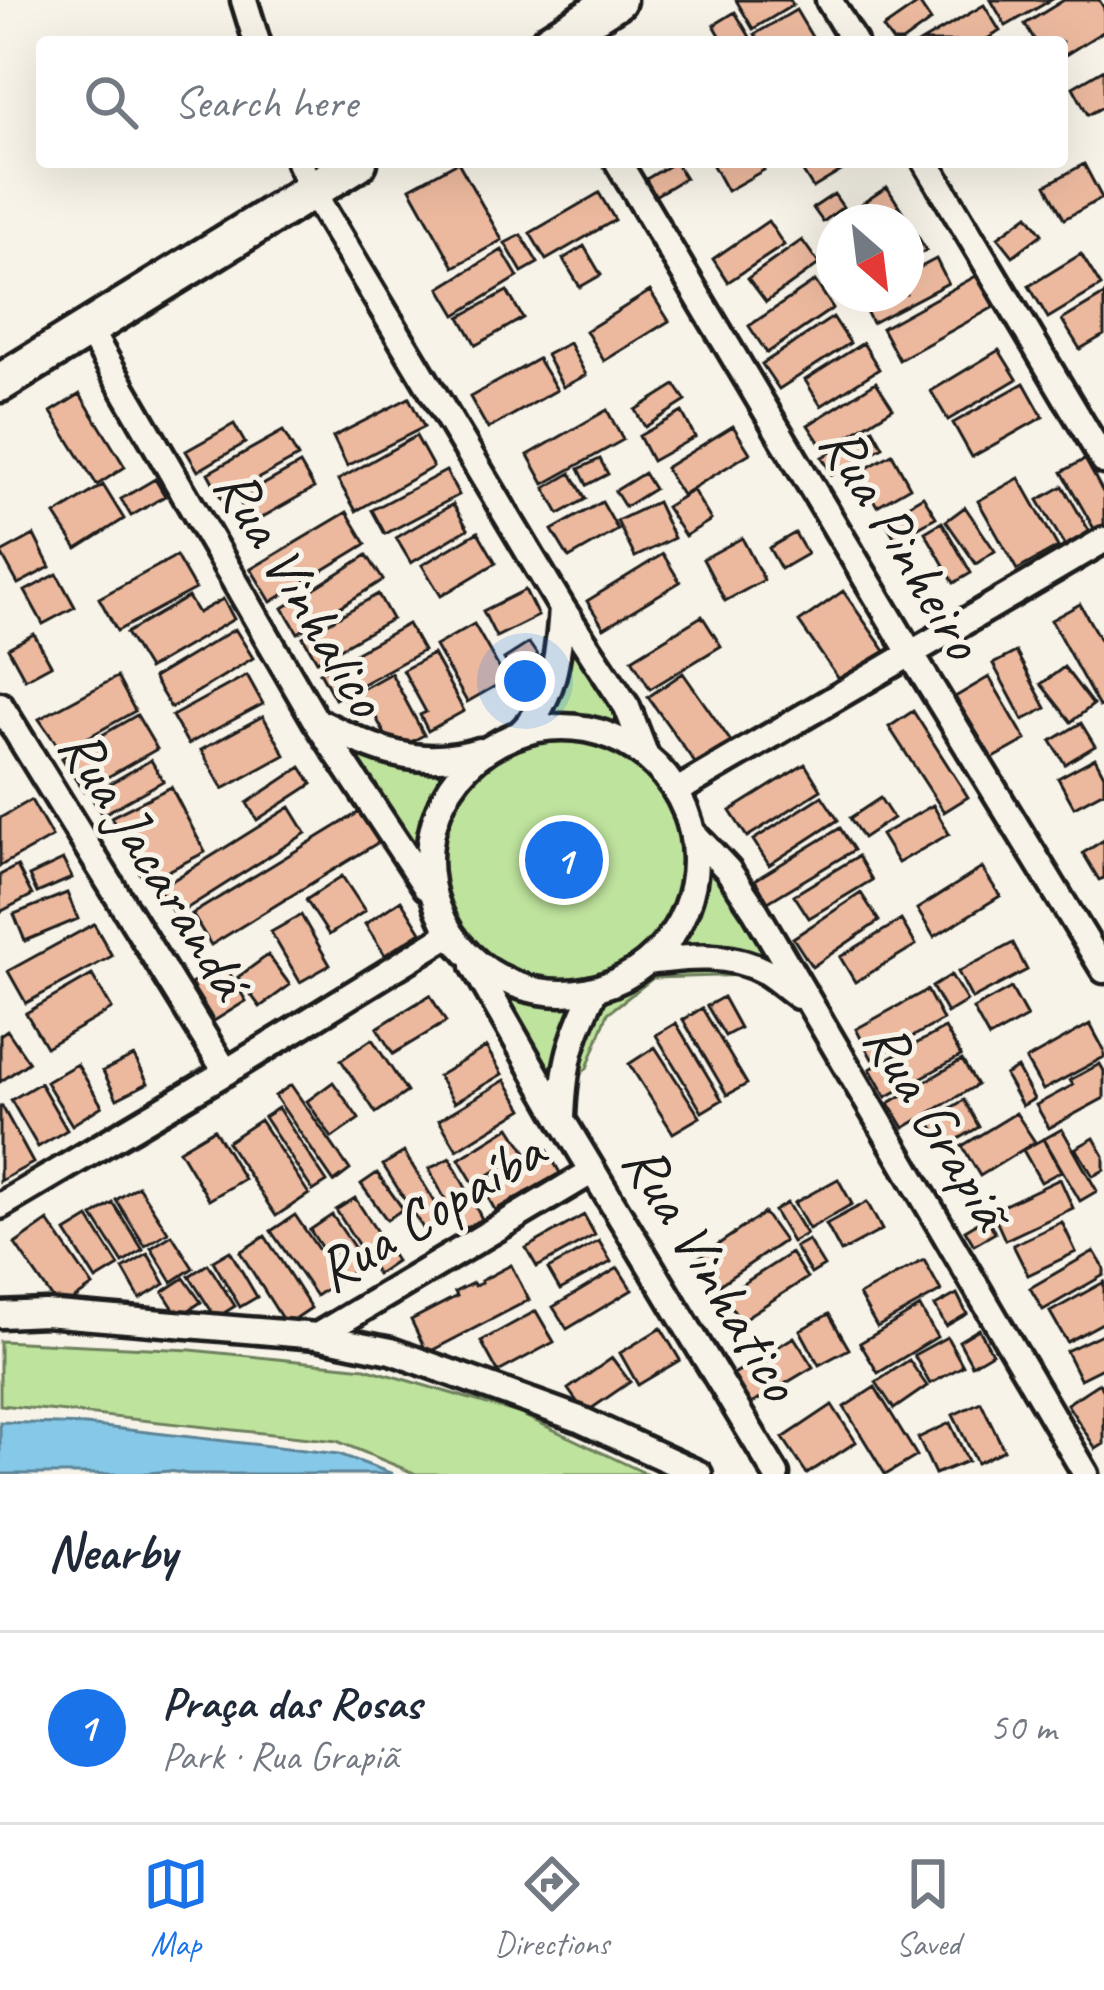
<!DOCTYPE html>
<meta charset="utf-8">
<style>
:root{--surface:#fff;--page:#f6f6f7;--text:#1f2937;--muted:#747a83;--line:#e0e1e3;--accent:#1a73e8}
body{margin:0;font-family:Caveat,sans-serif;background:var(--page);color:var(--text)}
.compass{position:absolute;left:816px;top:204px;width:108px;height:108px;border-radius:50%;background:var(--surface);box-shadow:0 12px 48px #0002;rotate:152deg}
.you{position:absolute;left:525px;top:681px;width:42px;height:42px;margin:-30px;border:9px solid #fff;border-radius:50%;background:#1a73e8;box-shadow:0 0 0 18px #1a73e833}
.badge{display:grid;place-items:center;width:78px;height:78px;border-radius:50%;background:var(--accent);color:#fff;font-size:39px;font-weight:700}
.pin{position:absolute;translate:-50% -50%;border:6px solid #fff;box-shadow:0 3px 12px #0006}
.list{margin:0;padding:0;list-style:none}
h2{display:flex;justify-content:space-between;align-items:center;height:156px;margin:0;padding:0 48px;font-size:51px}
h2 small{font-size:39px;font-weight:400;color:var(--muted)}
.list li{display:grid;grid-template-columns:78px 1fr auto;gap:36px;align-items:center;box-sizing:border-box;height:192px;padding:0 48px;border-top:3px solid var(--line)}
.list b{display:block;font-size:45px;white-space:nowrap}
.list p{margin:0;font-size:39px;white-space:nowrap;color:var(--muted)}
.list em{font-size:39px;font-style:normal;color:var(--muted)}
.icon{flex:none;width:66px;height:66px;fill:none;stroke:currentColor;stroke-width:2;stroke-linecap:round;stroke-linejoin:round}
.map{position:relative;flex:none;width:1104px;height:1474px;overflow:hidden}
.search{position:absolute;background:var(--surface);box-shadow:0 12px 48px #0002;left:36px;right:36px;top:36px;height:132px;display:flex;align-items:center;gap:30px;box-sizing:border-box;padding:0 42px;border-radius:12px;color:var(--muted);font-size:45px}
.sheet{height:348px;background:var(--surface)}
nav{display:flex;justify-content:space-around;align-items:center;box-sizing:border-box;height:168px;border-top:3px solid var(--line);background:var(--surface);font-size:33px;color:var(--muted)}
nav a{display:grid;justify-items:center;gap:6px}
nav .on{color:var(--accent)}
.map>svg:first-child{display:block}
.green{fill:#bee39d;stroke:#6d805c;stroke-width:3}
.water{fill:#86c8e7;stroke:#5c8396;stroke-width:3}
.building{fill:#ecb99e;stroke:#1c1c1c;stroke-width:3}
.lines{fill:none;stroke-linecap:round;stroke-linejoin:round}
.minor-casing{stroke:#1c1c1c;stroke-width:33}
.secondary-casing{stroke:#1c1c1c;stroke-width:45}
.minor{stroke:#f7f3e8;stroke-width:24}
.secondary{stroke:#f7f3e8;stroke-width:36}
.labels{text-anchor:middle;stroke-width:10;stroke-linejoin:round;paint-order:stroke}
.street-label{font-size:60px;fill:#1c1c1c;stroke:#f7f3e8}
</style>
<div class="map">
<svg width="1104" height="1474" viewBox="0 0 1104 1474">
<rect width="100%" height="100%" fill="#f7f3e8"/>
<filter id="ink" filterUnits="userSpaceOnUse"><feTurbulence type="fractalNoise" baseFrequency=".00833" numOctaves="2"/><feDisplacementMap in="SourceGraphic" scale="24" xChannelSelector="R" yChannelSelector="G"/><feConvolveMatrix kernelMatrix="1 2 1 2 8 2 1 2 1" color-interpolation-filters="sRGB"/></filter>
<g filter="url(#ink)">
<path class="green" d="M572 628 776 962 751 975 653 978 608 1013 587 1068 555 1097 332 740 394 751 463 752 516 730Z
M0 1341 191 1350 365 1368 518 1413 647 1474H416L337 1441 0 1405Z"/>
<path class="water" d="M0 1422 86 1425 339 1454 393 1474H188L169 1471 138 1474H0Z"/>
<path class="building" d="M736 0H790L793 5 753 29Z
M991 0H1051L1006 26Z
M1064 0H1099L1104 8V31L1062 57V42H1036L1025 24Z
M919 3 931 21 902 42H893L883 28Z
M984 5 1000 31 982 42H921Z
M796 10 815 42H759L755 34Z
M735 12 750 37 741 42H724L714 25Z
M1104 69V106L1088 115 1073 87Z
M458 162 502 240 454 267 410 188Z
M675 162 685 178 653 197 643 181Z
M711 162H760L764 170 727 191Z
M797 162H856L813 188Z
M1084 164 1102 198 1064 219 1046 185Z
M887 187 906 217 899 222H834Z
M599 193 615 220 546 260 530 233Z
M834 194 843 207 823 222 813 208Z
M1028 215 1042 234 1013 256 998 237Z
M768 221 784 245 728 282 713 259Z
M911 225 926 250 906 263V228Z
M521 235 538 263 522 272 505 243Z
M802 240 819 264 766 302 748 278Z
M584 246 601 275 580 287 563 259Z
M502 250 518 277 456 315 440 288Z
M1081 254 1101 286 1048 318 1029 286Z
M936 259 948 283 872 323 860 299 870 294H906V275Z
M976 276 994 307 899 360 882 328Z
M815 281 833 308 767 353 749 326Z
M507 291 523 318 476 345 460 317Z
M650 291 669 321 604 361 586 331Z
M1104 295V335L1080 349 1062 320Z
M833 317 850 343 779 389 762 364Z
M569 343 586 375 563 387 546 355Z
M863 343 879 369 821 406 805 380Z
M999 350 1017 379 948 420 931 391Z
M538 359 557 390 488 429 470 397Z
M876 382 893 408 825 451 808 425Z
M1024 383 1043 417 972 457 953 423Z
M675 385 686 401 645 427 635 410Z
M80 394 125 467 97 485 51 412Z
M409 398 424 427 347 466 333 437Z
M607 410 623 440 544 484 528 455Z
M682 412 695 437 652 461 639 436Z
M234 424 245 443 198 471 186 451Z
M733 426 750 453 682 495 665 468Z
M873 429 883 447 832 475 822 457Z
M283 431 298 457 222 499 208 473Z
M416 436 433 467 356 511 338 480Z
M892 454 910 487 877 506 858 473Z
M600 459 608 474 587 485 579 469Z
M1085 459 1104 494V530L1097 534 1062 472Z
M300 464 314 488 252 523 238 499Z
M446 471 459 495 385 534 372 510Z
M571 473 586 499 559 514 545 488Z
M644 473 654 489 625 507 615 491Z
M1019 478 1058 547 1017 570 978 501Z
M155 479 165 496 131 516 121 499Z
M103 485 124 519 77 549 55 515Z
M1063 486 1094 539 1069 553 1038 500Z
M693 490 711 520 685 536 666 507Z
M923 496 936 517 896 540 884 519Z
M602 502 618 530 569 558 552 530Z
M657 502 674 538 635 557 617 521Z
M453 504 468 529 411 563 396 538Z
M965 507 995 551 976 564 946 521Z
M347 512 366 544 271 602 251 569Z
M942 522 971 573 954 583 925 532Z
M478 532 496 563 441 596 422 565Z
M795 533 807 554 781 569 769 548Z
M34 535 50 567 18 584 1 553Z
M742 538 764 580 725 601 703 559Z
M663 554 680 582 604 628 587 601Z
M367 555 383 580 298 633 283 608Z
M176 556 195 589 117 631 99 598Z
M57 574 75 607 43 624 25 591Z
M525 590 538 616 496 637 483 611Z
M843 591 887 654 843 685 799 622Z
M378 594 392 619 317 661 303 637Z
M188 597 198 613 223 599 234 619 148 669 126 633Z
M1080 604 1104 647V704L1099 707 1051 620Z
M702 616 721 646 650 689 632 659Z
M408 624 423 651 335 699 320 672Z
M474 624 506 680 467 702 435 646Z
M235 629 253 658 171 708 153 678Z
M34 634 51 665 25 679 8 648Z
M529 643 544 665 518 682 504 659Z
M1016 652 1046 708 1023 720 993 664Z
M433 654 464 711 428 731 420 715 426 712 403 670Z
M1064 667 1093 705 1071 722 1041 684Z
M391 673 424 735 394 751 373 712 356 721 344 699Z
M683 673 734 746 700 770 648 697Z
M247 675 263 704 188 744 172 716Z
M117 677 135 711 62 752 39 719Z
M989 677 1026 740 992 759 955 697Z
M913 711 968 797 944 812 889 727Z
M137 715 157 749 83 791 62 758Z
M263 716 285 755 223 789 201 750Z
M1081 723 1095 746 1065 764 1051 741Z
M1095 758 1104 775V791L1074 807 1058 778Z
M151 760 163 781 102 815 90 795Z
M805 764 821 790 747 837 730 811Z
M301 767 312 784 257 820 247 803Z
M171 787 205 852 145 883 111 817Z
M822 796 838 820 769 865 753 840Z
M880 798 893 818 863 838 850 818Z
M31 800 52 837 0 866V818Z
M933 805 949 834 898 863 881 835Z
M290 807 306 833 175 916 159 889Z
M361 811 379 842 211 945 192 914Z
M840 828 854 850 768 902 755 880Z
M1104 840V878L1099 880 1083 853Z
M858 856 872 880 809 918 794 895Z
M63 860 72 878 37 893 29 876Z
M17 866 32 895 0 912V875Z
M982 868 1000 896 934 937 917 909Z
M342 876 365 911 329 935 306 900Z
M67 893 78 919 25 941 14 914Z
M861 893 879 921 812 967 793 938Z
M401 900 421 932 385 955 365 924Z
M301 915 330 965 300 982 271 932Z
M901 920 916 945 855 982 840 957Z
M94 924 112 956 26 1003 8 971Z
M1013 943 1027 970 972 999 958 972Z
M268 955 290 985 260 1007 238 977Z
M224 964 246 1001 214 1021 191 984Z
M92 975 112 1009 46 1047 26 1013Z
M951 975 967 1001 947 1013 932 987Z
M1011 988 1027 1017 989 1038 973 1009Z
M927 990 943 1020 872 1059 856 1029Z
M430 995 446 1022 393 1054 377 1028Z
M723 997 740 1028 725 1036 707 1006Z
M702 1008 747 1084 727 1095 683 1020Z
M676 1023 722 1100 702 1112 656 1035Z
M1090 1024 1104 1050V1057L1043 1090 1026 1060Z
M945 1028 961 1056 886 1097 870 1069Z
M7 1030 29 1062 0 1082V1035Z
M372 1039 407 1092 376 1113 341 1060Z
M486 1047 502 1074 454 1103 438 1076Z
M655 1047 700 1117 673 1133 629 1064Z
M134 1056 148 1083 117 1099 103 1071Z
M962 1060 977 1085 904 1128 889 1103Z
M77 1064 102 1106 72 1125 46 1082Z
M1100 1064 1104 1071V1098L1049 1128 1036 1105 1073 1085 1070 1080Z
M1017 1068 1034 1099 1022 1106 1005 1075Z
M505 1080 523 1109 457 1150 439 1120Z
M333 1082 359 1119 332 1138 307 1101Z
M40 1083 67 1130 38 1147 11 1100Z
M291 1085 350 1170 334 1182 275 1096Z
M964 1100 979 1127 945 1147 929 1121Z
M2 1106 33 1163 0 1181V1107Z
M278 1108 327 1182 313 1191 264 1117Z
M1016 1113 1035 1142 980 1176 962 1146Z
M260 1120 309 1194 276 1216 227 1142Z
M510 1127 526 1152 474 1184 459 1159Z
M214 1129 244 1179 209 1200 179 1150Z
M1062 1129 1097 1191 1080 1201 1044 1139Z
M1094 1138 1104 1156V1170L1093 1176 1076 1148Z
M1043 1139 1061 1171 1041 1182 1023 1150Z
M546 1148 560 1173 495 1210 481 1185Z
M404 1152 446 1220 426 1233 383 1165Z
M450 1158 482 1219 461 1230 429 1169Z
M377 1173 403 1209 387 1220 361 1184Z
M838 1179 852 1204 809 1229 794 1203Z
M1060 1179 1073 1208 1005 1240 992 1211Z
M138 1186 168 1232 145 1246 116 1200Z
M355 1198 396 1261 377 1274 336 1210Z
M867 1202 882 1230 841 1252 826 1224Z
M113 1203 143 1250 123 1263 93 1216Z
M787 1203 806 1234 792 1242 774 1211Z
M764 1213 784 1241 713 1289 694 1261Z
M295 1215 339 1280 316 1296 271 1231Z
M332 1215 365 1263 342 1279 310 1230Z
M584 1215 595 1235 537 1267 526 1248Z
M987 1217 995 1233 974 1245 965 1230Z
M89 1218 119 1266 96 1280 66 1232Z
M48 1221 93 1286 60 1309 15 1244Z
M1062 1222 1076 1252 1028 1275 1013 1245Z
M172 1235 193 1268 172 1282 151 1248Z
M265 1236 311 1308 286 1325 240 1252Z
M808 1240 824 1266 811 1274 795 1247Z
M599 1241 611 1262 560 1290 548 1269Z
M230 1251 257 1297 240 1307 213 1261Z
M1094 1251 1104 1268V1275L1043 1310 1030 1288Z
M791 1253 807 1278 740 1321 724 1296Z
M148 1254 165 1284 140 1299 123 1269Z
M924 1260 941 1291 877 1327 859 1295Z
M208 1264 235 1306 216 1318 189 1276Z
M511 1265 529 1300 427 1353 411 1320 457 1296 455 1292 473 1283 475 1286 482 1283 481 1281Z
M618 1268 632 1290 567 1329 553 1307Z
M184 1278 201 1302 179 1317 163 1292Z
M1104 1282V1322L1067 1342 1050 1312Z
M957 1294 967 1314 946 1326 935 1306Z
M920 1307 937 1337 878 1373 860 1343Z
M536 1311 554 1342 498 1372 481 1341Z
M829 1314 849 1349 819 1365 800 1330Z
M661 1328 680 1360 638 1385 620 1353Z
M979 1329 992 1353 972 1365 959 1341Z
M1104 1333V1367L1080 1379 1066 1351Z
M794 1337 813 1367 751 1404 732 1375Z
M947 1337 963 1366 930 1384 914 1355Z
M612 1358 630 1382 585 1413 568 1389Z
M909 1360 927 1386 894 1409 876 1382Z
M1099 1383 1104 1391V1444L1096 1449 1067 1404Z
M875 1387 917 1456 887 1474H885L844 1407Z
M981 1402 1004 1450 977 1463 953 1415Z
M832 1405 856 1442 807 1474 783 1438Z
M950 1423 968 1461 935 1474 918 1438Z"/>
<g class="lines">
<g class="minor-casing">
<path id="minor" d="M244 0 257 42
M829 0 854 42
M299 162 312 191 562 608 627 707 645 754
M618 162 911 654 1104 970
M926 162 1104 461
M89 330 316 721 426 887
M0 705 226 1072
M319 722C375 749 416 770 479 751
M429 860a133 133 0 1 1 266 0a133 133 0 1 1-266 0Z
M519 734C554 703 559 653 562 608
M677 791 1104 540
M693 833 728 870 755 910 1086 1474
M648 962C687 957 730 952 766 972 777 979 787 988 798 996
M474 966 562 1120 776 1474
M562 1118C564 1062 571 1039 595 990
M0 1206 226 1072 450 934
M0 1315 45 1313 317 1336 391 1351 579 1419 699 1474
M317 1336 593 1171"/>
</g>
<g class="secondary-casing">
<path id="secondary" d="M550 42 617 0
M0 383 358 162"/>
</g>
<use href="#minor" class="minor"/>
<use href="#secondary" class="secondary"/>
</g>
</g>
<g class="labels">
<g class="street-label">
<text transform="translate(903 541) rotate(59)" y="21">Rua Pinheiro</text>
<text transform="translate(302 591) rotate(59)" y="21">Rua Vinhalico</text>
<text transform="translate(156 862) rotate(58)" y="21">Rua Jacarandá</text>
<text transform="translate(939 1124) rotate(59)" y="21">Rua Grapiã</text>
<text transform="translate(429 1210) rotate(-31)" y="21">Rua Copaíba</text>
<text transform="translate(713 1271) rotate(59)" y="21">Rua Vinhatico</text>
</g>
</g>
</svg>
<svg class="compass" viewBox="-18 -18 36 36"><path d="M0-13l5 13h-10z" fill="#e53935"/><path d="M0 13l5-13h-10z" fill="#747a83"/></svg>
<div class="you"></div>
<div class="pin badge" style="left:564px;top:860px">1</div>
<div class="search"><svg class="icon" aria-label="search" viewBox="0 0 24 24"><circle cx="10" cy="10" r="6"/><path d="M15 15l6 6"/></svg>Search here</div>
</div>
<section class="sheet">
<h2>Nearby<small></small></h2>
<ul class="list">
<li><span class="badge">1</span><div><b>Praça das Rosas</b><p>Park · Rua Grapiã</p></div><em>50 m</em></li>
</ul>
</section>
<nav>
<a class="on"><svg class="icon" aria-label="map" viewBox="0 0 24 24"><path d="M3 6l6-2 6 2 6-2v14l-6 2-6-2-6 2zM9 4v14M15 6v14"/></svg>Map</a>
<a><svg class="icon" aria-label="directions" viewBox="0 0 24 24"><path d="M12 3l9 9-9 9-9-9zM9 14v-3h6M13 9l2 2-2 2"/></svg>Directions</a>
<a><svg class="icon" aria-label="saved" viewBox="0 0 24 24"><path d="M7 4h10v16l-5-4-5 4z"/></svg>Saved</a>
</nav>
